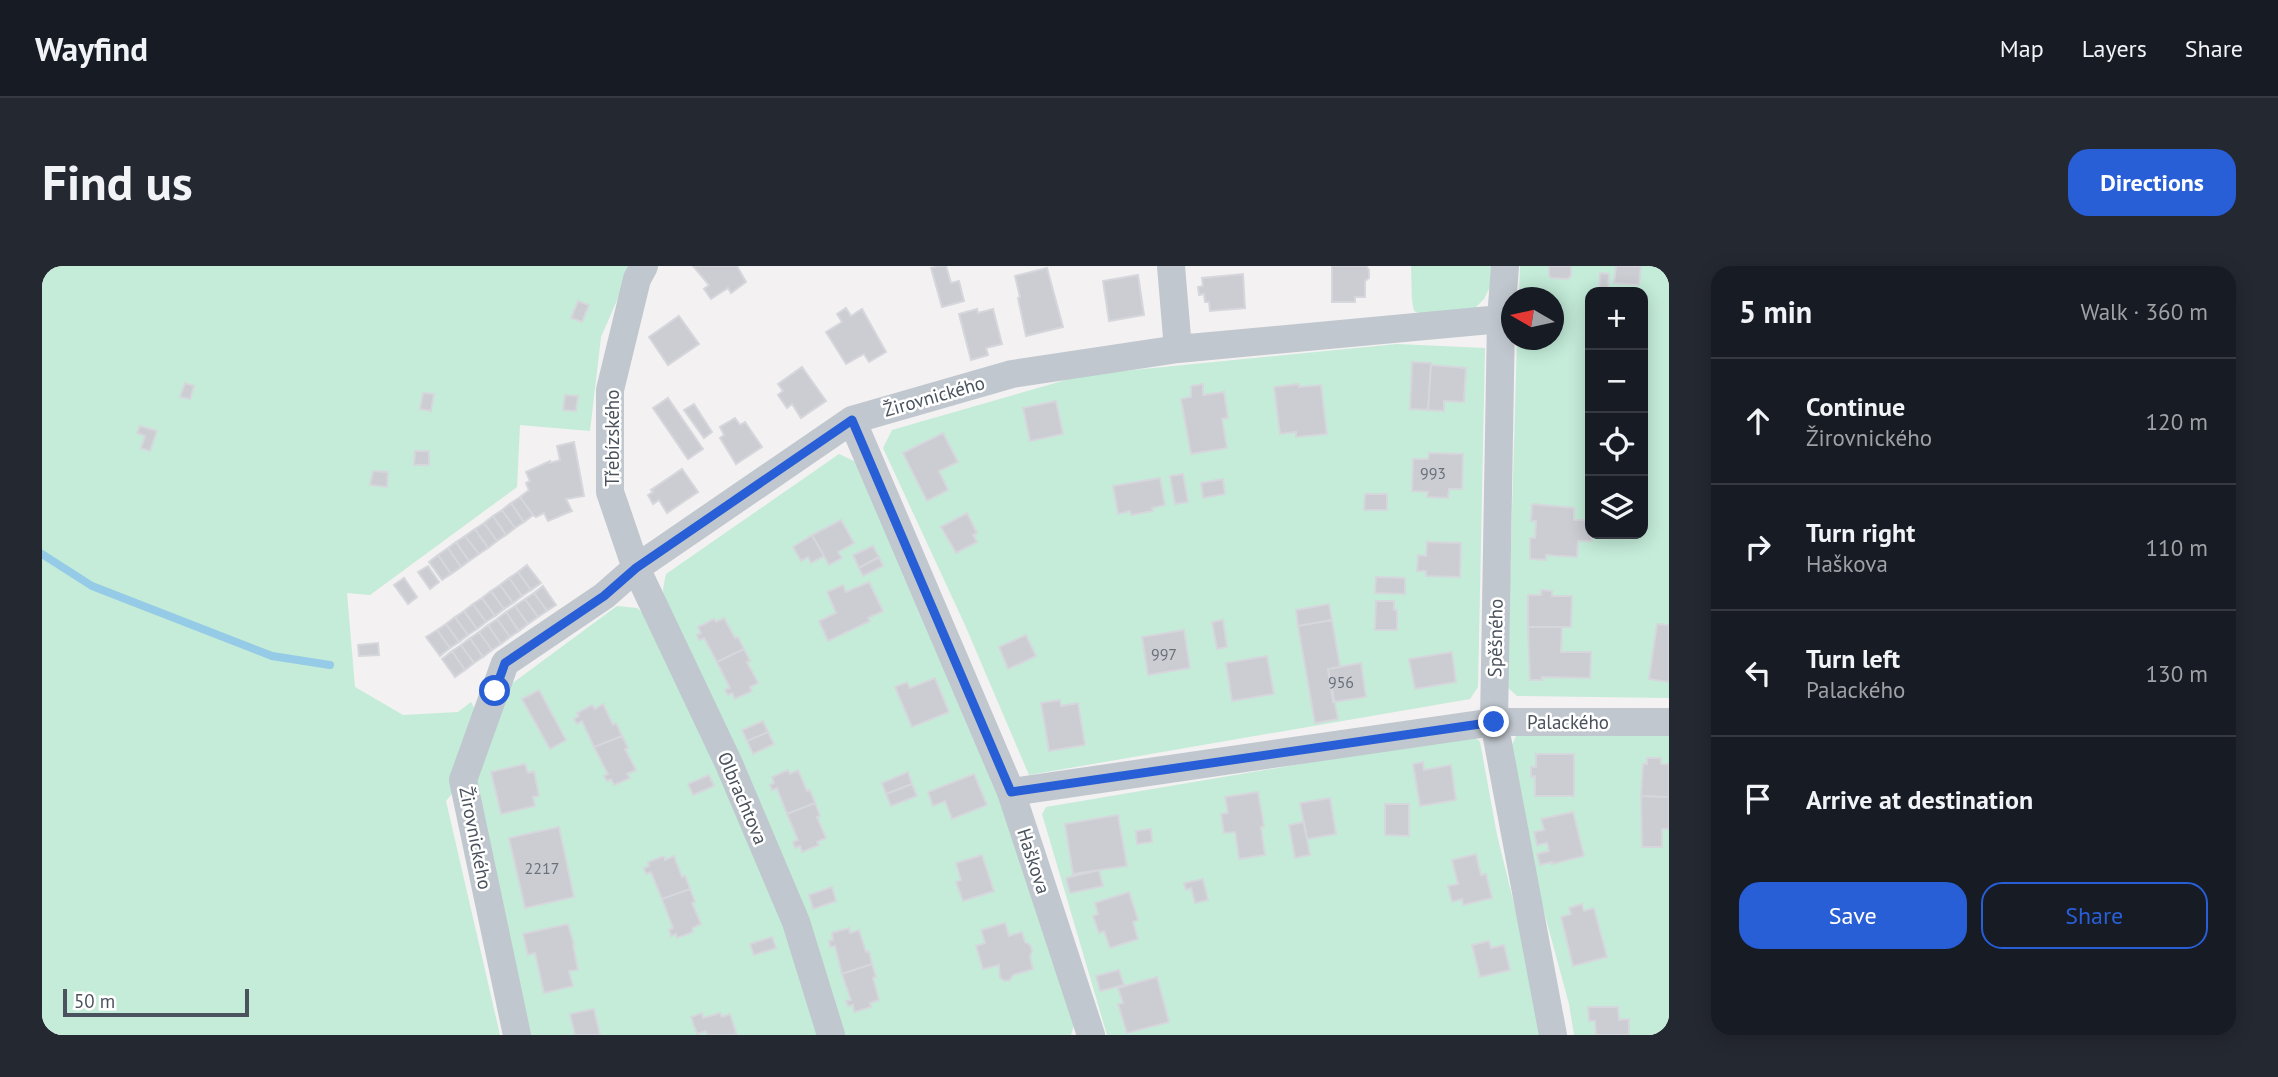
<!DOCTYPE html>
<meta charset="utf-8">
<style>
:root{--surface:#171b24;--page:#242831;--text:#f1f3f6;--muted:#9ea1a6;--line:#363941;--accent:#285ed6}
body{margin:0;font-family:"PT Sans",sans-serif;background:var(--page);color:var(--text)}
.controls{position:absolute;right:21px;top:21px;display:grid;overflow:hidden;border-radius:14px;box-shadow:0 4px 18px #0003}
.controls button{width:63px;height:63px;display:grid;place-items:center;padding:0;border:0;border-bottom:2px solid var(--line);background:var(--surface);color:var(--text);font:35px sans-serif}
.compass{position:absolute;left:1459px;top:21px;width:63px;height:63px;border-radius:50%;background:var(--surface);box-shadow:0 4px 18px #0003;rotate:279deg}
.scale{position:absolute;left:21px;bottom:18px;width:186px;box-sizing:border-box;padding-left:7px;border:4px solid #4a525d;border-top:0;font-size:19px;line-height:24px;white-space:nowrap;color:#4a525d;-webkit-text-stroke:5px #fff;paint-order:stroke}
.stop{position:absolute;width:21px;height:21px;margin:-16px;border:5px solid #285ed6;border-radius:50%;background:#fff}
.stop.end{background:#285ed6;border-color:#fff;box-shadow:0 2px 7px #0008}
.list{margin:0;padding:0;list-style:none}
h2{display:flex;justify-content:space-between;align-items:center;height:91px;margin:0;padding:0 28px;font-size:30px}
h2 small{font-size:23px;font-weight:400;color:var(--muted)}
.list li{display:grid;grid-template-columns:46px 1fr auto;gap:21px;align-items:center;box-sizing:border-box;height:126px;padding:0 28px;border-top:2px solid var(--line)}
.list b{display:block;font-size:26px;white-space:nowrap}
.list p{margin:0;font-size:23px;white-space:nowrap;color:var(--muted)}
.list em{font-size:23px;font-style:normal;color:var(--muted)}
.actions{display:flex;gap:14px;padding:21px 28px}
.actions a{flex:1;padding:16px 0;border:2px solid var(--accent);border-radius:21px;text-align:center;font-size:24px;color:var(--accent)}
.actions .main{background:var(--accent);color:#fff}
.icon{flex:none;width:38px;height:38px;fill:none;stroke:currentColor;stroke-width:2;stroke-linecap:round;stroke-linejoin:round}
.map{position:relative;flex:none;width:1627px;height:769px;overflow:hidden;border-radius:21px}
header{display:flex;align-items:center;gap:42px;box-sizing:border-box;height:98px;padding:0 35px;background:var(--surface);border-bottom:2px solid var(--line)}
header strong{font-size:33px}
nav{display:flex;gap:38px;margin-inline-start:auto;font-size:24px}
.intro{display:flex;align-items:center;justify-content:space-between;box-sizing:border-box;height:168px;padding:0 42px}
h1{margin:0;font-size:49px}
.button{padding:18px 32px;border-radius:21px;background:var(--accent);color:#fff;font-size:24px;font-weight:700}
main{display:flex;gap:42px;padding:0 42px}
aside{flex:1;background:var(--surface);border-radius:21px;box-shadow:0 4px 18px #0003}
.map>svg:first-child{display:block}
.green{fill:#c4ecd9;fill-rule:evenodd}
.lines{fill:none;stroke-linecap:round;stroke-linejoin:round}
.stream{stroke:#95cbe6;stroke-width:8}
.building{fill:#cbcdd3;stroke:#d6d7dc;stroke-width:2}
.minor{stroke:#c0c7ce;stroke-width:28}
.route{stroke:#285ed6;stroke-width:9}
.labels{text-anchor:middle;stroke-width:5;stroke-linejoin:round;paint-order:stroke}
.number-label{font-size:16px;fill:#6a717a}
.street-label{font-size:19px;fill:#4a525d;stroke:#fff}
</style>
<header>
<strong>Wayfind</strong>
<nav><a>Map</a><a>Layers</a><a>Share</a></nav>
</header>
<div class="intro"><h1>Find us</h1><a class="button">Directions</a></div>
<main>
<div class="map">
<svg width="1627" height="769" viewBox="0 0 1627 769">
<rect width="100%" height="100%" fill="#f3f1f1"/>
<path class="green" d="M0 0H590L559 71 548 165 478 159 475 221 328 329 305 327 313 421 361 449 416 446 429 436 435 447 412 525 404 535 458 769H0Z
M1369 0H1450V17L1442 33 1430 45 1383 50 1372 45 1370 34Z
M1478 0H1627V432L1475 430 1465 421 1475 74H1512V32L1477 31ZM1548 26H1601V268H1548Z
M1355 78 1443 82 1436 421 1428 433 987 509 923 359 841 182 850 164 1041 109Z
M797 188 814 196 949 504 1032 759 1029 769H800L623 341 621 323 624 308Z
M575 340 595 342 607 352 683 499 781 769H489L431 507 468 419Z
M1475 468 1627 470V769H1532L1527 738 1484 579 1469 481Z
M1430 469 1438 476 1455 569 1496 735 1501 769H1065L1000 548 1004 541Z"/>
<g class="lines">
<path class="stream" d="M0 288 50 320 230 390 288 399"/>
</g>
<path class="building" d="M651 0H695L704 16 689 27 686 22 669 33 662 23 667 19Z
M896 0H904L909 17 917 15 922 35 900 41 889 2Z
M1290 0H1324L1327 4V12L1323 15V31H1313V36H1290Z
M1507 0H1529V10L1526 13 1509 12 1507 9Z
M1574 0H1599L1597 19 1572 17Z
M1005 2 1021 61 984 70 976 32 978 31 973 10Z
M1558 7 1567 8 1566 26H1557Z
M1201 8 1203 42 1168 45 1167 36H1163L1162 28 1157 29 1156 21 1161 20 1160 12Z
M1096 9 1102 49 1067 55 1061 15Z
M1479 27 1503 28V32H1478Z
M536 35 547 39 540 56 529 52Z
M804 42 809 50 820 43 844 86 827 96 822 88 804 98 784 66 800 56 795 48Z
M935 43 936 47 951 43 960 78 944 82 946 89 929 94 917 48Z
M637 50 657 78 626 99 607 71Z
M1370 96 1389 97 1386 144 1368 143Z
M1389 99 1424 102 1422 136 1402 135V145L1386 144Z
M760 101 784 135 759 152 750 138 745 142 736 129 741 125 736 118Z
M143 117 152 120 148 133 138 131Z
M1161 118V129L1182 126 1186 152 1180 153 1185 182 1149 188 1139 133 1149 131V120Z
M1257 118V121L1279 119 1285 168 1254 171V166L1238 168 1232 121Z
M381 127 392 128 389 145 378 143Z
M523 129 536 130 534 145 521 144Z
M626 132 661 183 646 193 611 142Z
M1014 135 1021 168 988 175 981 142Z
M652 138 670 166 662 172 642 144Z
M693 152 698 159 703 156 720 181 694 198 678 172 682 169 678 161Z
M98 160 115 165 108 185 99 182 103 170 95 167Z
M901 167 916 196 897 205 906 224 885 235 861 187Z
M532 176 542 230 524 233 530 245 506 255 502 247 494 251 491 249 478 231 487 224 484 217 488 215 484 206 508 195V197L518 194 515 180Z
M373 185H387V199H372Z
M1387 187 1421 188 1420 223H1407L1406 232 1385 231 1386 226 1370 225 1371 193H1386Z
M640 203 656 226 625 247 617 234 611 238 606 229 611 226 609 224Z
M331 205 346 206 345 221 328 219Z
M1141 208 1146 236 1133 238 1128 210Z
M1118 212 1123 239 1110 242 1111 245 1089 249 1088 245 1076 248 1071 220Z
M1181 213 1183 228 1161 232 1159 217Z
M1323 228H1345V244H1322Z
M478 231 491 249 482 256 469 237Z
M469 237 482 256 473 262 460 244Z
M1490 238 1532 242V254H1548L1550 275H1536L1535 291 1504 289V294L1488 293V272H1493L1494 255H1489Z
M460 244 473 262 464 269 451 250Z
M925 247 935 267 931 269 935 276 914 287 899 261Z
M451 250 464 269 455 275 442 257Z
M799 254 812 277 796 286 800 292 787 299 770 269Z
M442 257 455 275 446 282 433 263Z
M433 263 446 282 437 288 423 270Z
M770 269 782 290 769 297 766 291 759 295 751 281Z
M423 270 437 288 427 295 414 276Z
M414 276 427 295 419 301 406 282Z
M1385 276 1419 277 1418 311 1384 310V305H1375L1376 289 1384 290Z
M831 280 837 291 817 302 811 289Z
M406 282 419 301 409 308 396 289Z
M396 289 409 308 400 314 387 296Z
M837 291 841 300 821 310 817 302Z
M485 299 499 317 489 324 476 306Z
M386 300 397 316 388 323 376 306Z
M476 306 489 324 480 330 467 312Z
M1334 311 1363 312V328L1333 327Z
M362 312 375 331 366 338 352 319Z
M467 312 480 330 471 337 458 319Z
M827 316 841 345 826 352 828 355 786 375 777 355 794 347 785 326 801 319 804 326Z
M458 319 471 337 462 343 449 325Z
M501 320 514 339 505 345 492 327Z
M1499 324 1510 325V330H1530L1529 361H1486V329H1499Z
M449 325 462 343 453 350 440 332Z
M492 327 505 345 496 351 483 333Z
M440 332 453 350 444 356 431 338Z
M483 333 496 351 486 358 473 340Z
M1334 335H1352V344H1355V364H1333Z
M431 338 444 356 435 363 422 345Z
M1287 338 1290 354 1256 360 1254 344Z
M473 340 486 358 477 365 464 346Z
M422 345 435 363 426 369 413 351Z
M464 346 477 365 468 371 455 353Z
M413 351 426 369 417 376 404 358Z
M682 352 693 372 696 371 702 383 675 396 662 372 657 374 655 369 659 367 656 361 672 353 674 356Z
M455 353 468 371 459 378 446 359Z
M1181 354 1185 381 1175 383 1170 356Z
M1290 354 1298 401 1286 403 1296 453 1273 457 1256 360Z
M404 358 417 376 408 382 395 364Z
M1615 358 1627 359V416L1607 413Z
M446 359 459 378 450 384 437 366Z
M1486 361H1520L1519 386H1549L1548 412 1500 411V414H1488Z
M395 364 408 382 398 390 384 371Z
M1142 364 1148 402 1106 409 1100 371Z
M437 366 450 384 441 391 428 372Z
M984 369 994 390 966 403 957 381Z
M428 372 441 391 432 397 419 379Z
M336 377 337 389 317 390 316 379Z
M419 379 432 397 423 404 410 385Z
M702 383 708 395 705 396 716 417 708 421 710 425 693 433 690 427 686 429 683 424 688 422 675 396Z
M410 385 423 404 413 411 400 393Z
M1410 386 1414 416 1373 423 1367 393Z
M1225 390 1232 428 1190 435 1184 397Z
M1319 397 1324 431 1291 436 1286 403Z
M893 412 907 446 870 461 853 421 865 416 868 422Z
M497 424 524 474 508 483 480 433Z
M1018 434 1019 440 1036 437 1043 479 1007 485 999 437Z
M561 438 571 459 574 457 580 470 552 481 540 455 535 458 532 453 537 450 535 447 550 439 553 443Z
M721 455 726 466 705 475 700 464Z
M726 466 732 478 711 488 705 475Z
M580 470 586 482 583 483 594 504 585 508 588 512 572 519 569 513 565 515 562 510 566 508 552 481Z
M1494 488H1532V530H1493V510L1489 511V501H1494Z
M1605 492H1619V498H1627V531L1599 530 1601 498H1605Z
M1381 496 1382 504 1409 499 1414 534 1378 540 1371 498Z
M483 498 486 507 492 505 497 530 491 531 493 540 459 548 449 506Z
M746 504 748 508 756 504 765 525 768 524 773 537 745 548 735 522 730 524 728 519 732 517 730 511Z
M866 506 870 518 844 528 840 517Z
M932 508 945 539 910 553 903 535 891 540 886 526Z
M667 509 672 520 651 529 646 518Z
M870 518 875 530 849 540 844 528Z
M1216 526 1222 560 1219 561 1223 589 1197 593 1193 566 1182 567 1179 548 1186 547 1183 531Z
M1599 530 1627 531V563H1620V581H1600Z
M1288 532 1294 568 1265 573 1258 537Z
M773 537 778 550 775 551 784 572 775 576 777 579 760 586 758 580 753 582 751 576 756 574 745 548Z
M1343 538H1367V570L1343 569Z
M1531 546 1542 590 1510 598V596L1498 599 1495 588 1507 585 1505 577 1495 579 1492 566 1502 564 1499 553Z
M1076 549 1085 600 1031 608 1023 558Z
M1262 556 1268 589 1253 592 1247 559Z
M517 561 532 631 483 642 467 572Z
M1109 563 1110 576 1095 578 1094 565Z
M1434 588 1439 609 1444 608 1450 632 1421 639 1420 633 1410 636 1406 620 1416 618 1410 594Z
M940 589 952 625 921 635 914 616 919 614 914 597Z
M622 590 623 594 632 590 640 611 643 610 648 623 620 633 609 606 604 608 602 602 607 600 606 596Z
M1057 604 1061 620 1028 627 1024 612Z
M1161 613 1166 634 1153 637 1149 622 1144 624 1142 617Z
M790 621 794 635 771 643 767 629Z
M648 623 653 636 650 637 659 658 650 662 651 666 635 672 634 668 629 670 627 664 631 662 620 633Z
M1087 626 1096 654 1091 656 1096 673 1068 682 1062 665 1057 667 1051 650 1056 648 1053 637Z
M1540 638 1542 645 1552 642 1565 691 1531 700 1519 651 1529 648 1527 642Z
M963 657 967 670 980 666 983 676 988 679 990 685 988 691 991 703 971 709 968 714 963 715 958 712 957 699 941 703 934 680 943 677 939 664Z
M526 658 532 679H531L536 704 527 705 531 720 502 727 493 687 486 689 481 668Z
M807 662 808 667 817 664 824 686 827 685 830 698 800 708 793 680 788 681 787 675 791 674 790 667Z
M730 671 734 682 712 689 708 678Z
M1447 675 1449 682 1462 679 1468 704 1438 711 1430 679Z
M830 698 834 711 831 712 837 734 828 737 829 741 812 746 811 739 806 740 804 735 809 734 800 708Z
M1077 704 1082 719 1058 725 1054 710Z
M1115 711 1127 756 1085 767 1076 738 1081 737 1076 722Z
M1546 741H1576L1577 754 1587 753V769H1554L1553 755H1547Z
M552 743 558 769H533L528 748Z
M660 747 661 752 678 747 680 751 688 748 695 769H665L664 765 655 768 649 751Z"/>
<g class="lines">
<path class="minor" d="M602 0 595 13 568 124V226L594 302 687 498 754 656 789 769
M1129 0 1136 83
M1463 0 1459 53 1452 456 1511 769
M810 154 969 526 1049 769
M969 526 1452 456H1627
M475 769 421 514 463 397 562 330 594 302 810 154 970 108 1136 83 1459 53"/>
</g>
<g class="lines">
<path class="route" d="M453 425 463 397 562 330 594 302 810 154 969 526 1452 456"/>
</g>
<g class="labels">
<g class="number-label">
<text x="1391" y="213">993</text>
<text x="1122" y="394">997</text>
<text x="1299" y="422">956</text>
<text x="500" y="608">2217</text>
</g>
<g class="street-label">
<text transform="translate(892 130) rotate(-16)" y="7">Žirovnického</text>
<text transform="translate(570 172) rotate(-90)" y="7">Třebízského</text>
<text transform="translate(1453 372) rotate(-89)" y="7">Spěšného</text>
<text x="1526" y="463">Palackého</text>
<text transform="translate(701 532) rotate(67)" y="7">Olbrachtova</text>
<text transform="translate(434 572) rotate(79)" y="7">Žirovnického</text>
<text transform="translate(992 595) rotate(72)" y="7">Haškova</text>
</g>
</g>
</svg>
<div class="controls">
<button>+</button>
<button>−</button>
<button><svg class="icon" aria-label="locate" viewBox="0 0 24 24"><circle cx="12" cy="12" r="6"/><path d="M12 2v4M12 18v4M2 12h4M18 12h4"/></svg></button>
<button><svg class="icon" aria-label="layers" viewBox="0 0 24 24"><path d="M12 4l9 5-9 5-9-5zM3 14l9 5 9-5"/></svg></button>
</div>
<svg class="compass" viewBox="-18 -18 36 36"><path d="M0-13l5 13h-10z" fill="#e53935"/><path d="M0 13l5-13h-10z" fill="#9ea1a6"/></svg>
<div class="scale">50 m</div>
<div class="stop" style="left:453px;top:425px"></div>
<div class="stop end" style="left:1452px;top:456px"></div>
</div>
<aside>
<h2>5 min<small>Walk · 360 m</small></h2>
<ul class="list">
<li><svg class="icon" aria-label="ahead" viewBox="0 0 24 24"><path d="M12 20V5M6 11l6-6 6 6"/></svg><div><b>Continue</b><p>Žirovnického</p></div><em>120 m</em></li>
<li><svg class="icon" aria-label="right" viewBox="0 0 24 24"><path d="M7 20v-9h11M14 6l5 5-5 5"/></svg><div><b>Turn right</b><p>Haškova</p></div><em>110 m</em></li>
<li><svg class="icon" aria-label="left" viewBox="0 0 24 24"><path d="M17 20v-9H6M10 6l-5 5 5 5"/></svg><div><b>Turn left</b><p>Palackého</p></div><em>130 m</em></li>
<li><svg class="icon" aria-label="arrive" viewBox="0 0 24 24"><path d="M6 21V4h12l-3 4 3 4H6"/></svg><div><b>Arrive at destination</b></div></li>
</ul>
<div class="actions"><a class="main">Save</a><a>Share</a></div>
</aside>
</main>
